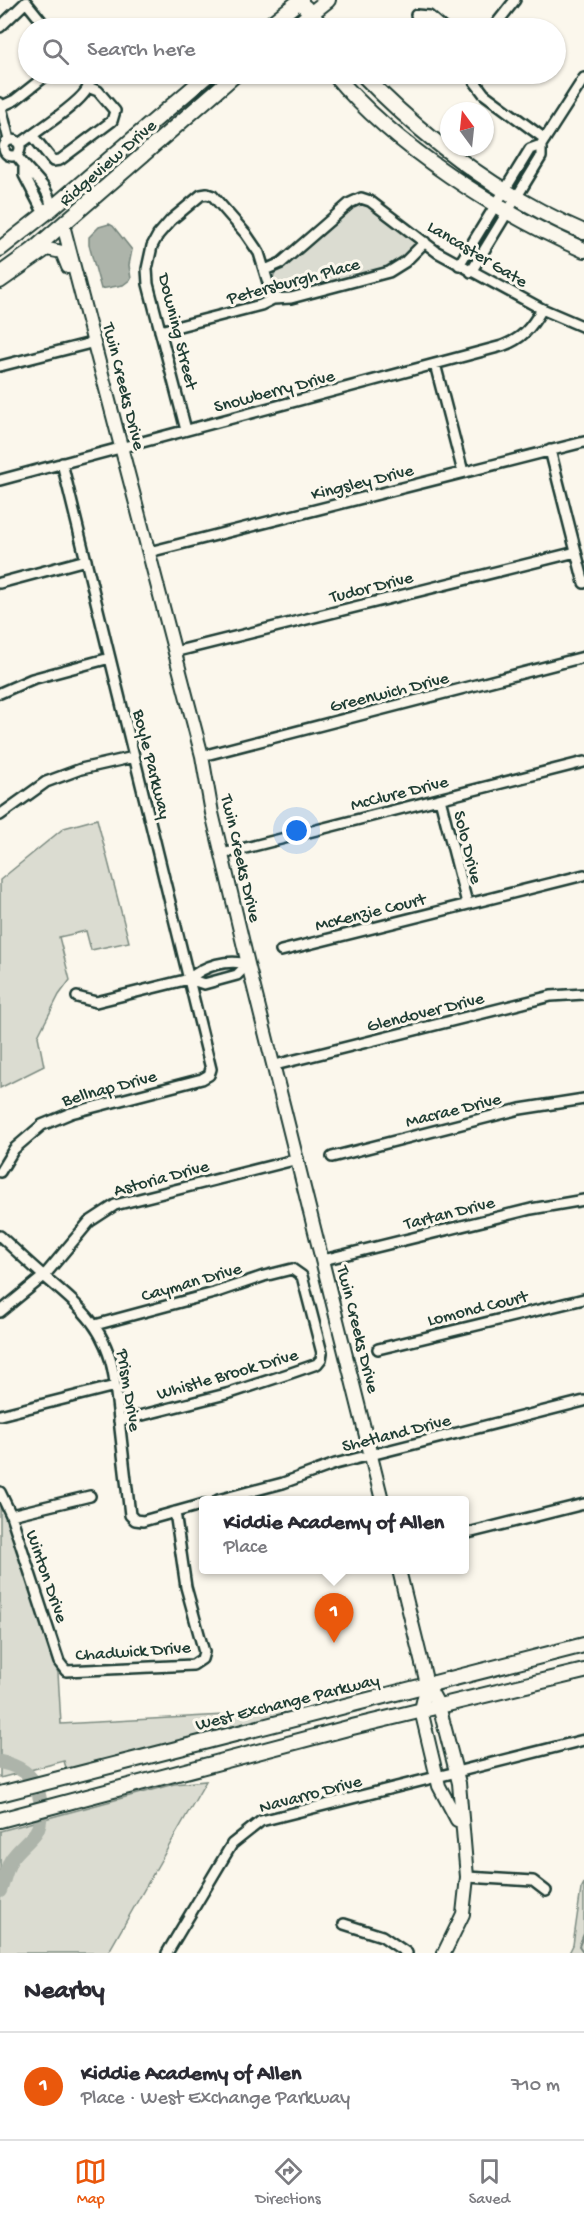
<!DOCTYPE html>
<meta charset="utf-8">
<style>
:root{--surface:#fff;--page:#f2f2f3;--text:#2b2b33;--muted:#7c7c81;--line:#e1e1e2;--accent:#ea580c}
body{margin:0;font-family:"Gochi Hand",sans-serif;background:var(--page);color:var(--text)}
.compass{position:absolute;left:440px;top:102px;width:54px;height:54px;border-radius:50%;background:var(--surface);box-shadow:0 2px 4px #0004;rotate:345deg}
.you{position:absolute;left:297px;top:831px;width:21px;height:21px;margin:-15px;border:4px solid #fff;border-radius:50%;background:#1a73e8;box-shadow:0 0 0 9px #1a73e833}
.badge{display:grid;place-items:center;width:39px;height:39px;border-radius:50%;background:var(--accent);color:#fff;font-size:20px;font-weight:700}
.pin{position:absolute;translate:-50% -50px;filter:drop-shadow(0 2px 3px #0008)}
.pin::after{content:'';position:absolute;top:32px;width:21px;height:18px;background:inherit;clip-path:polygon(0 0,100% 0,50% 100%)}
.popup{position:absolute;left:199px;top:1496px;width:270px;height:78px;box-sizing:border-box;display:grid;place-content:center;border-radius:6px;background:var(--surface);filter:drop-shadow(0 2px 4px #0005);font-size:20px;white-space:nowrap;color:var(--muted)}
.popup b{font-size:22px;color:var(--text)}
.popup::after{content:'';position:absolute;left:50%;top:100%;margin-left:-12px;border:12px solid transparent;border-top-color:var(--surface)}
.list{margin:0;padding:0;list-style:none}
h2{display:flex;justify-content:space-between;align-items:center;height:78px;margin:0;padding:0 24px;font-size:26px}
h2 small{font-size:20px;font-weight:400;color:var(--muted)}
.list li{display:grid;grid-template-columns:39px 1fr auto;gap:18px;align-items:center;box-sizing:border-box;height:108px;padding:0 24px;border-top:2px solid var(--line)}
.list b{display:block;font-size:22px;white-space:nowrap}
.list p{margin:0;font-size:20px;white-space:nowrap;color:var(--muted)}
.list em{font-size:20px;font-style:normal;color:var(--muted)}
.icon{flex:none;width:33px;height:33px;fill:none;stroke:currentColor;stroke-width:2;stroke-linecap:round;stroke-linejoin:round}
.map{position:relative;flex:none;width:584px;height:1953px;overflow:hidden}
.search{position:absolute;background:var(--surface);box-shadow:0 2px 4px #0004;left:18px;right:18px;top:18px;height:66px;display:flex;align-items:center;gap:15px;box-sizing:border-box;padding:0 21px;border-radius:33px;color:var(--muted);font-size:22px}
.sheet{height:186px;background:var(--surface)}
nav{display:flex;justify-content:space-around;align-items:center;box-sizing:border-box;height:84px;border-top:2px solid var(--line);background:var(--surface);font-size:16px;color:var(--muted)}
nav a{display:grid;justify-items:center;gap:3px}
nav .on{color:var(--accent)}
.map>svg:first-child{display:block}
.green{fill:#dbdcd1;stroke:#7d8c82;stroke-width:1.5}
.water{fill:#adb4aa;stroke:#74847b;stroke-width:1.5}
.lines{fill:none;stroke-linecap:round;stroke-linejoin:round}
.stream{stroke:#74847b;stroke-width:2}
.river{stroke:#adb4aa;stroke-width:14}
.minor-casing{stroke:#1f3d34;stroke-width:14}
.tertiary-casing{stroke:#1f3d34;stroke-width:16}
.secondary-casing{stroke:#1f3d34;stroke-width:18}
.minor{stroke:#fbf7ec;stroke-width:9}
.tertiary{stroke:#fbf7ec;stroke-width:12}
.secondary{stroke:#fbf7ec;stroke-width:14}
.labels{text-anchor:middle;stroke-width:6;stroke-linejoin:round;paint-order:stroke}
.street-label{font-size:18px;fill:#1f3d34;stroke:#fbf7ec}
</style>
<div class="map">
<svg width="584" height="1953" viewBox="0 0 584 1953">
<rect width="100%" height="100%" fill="#fbf7ec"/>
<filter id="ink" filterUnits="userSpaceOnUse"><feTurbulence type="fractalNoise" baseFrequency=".0167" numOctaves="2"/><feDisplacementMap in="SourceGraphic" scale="12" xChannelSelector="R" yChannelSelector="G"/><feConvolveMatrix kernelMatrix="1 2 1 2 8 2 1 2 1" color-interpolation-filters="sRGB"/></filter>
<g filter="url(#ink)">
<path class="green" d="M359 202 366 203 415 239 414 250 393 267 290 294 280 293 273 278 276 269Z
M97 819 129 942 91 950 86 931 59 937 70 980 59 995 38 1036 44 1066 0 1088V880L64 828Z
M0 1505 6 1518 58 1673 61 1724 224 1715 281 1701 285 1715 67 1771 64 1761 0 1778Z
M206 1781 108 1953H0V1831L174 1784Z
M584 1883V1953H569L573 1945 581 1889Z"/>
<path class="water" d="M109 224 113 226 132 250 129 265 131 279 123 285 101 289 89 245V237L99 227Z"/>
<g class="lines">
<path class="stream" d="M584 1953 579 1946 584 1934"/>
<path class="river" d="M0 1762C27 1767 40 1782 41 1809 41 1816 40 1826 36 1832 29 1842 18 1849 11 1860 6 1869 4 1881 0 1891"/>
<g class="minor-casing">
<path id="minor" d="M416 15 429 16 443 28
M0 27 26 2 47 28
M493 28 515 0
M469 74 484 94 545 139
M0 103 9 140
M2 106 15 100 48 74
M32 135 53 161 60 160 112 121 115 111 98 91 88 87
M4 148a8 8 0 1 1 16 0a8 8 0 1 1-16 0Z
M20 144C34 133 86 100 88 86 89 81 86 77 83 74
M17 156C29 174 51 186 51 209L41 208 24 175V168
M459 265 530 149 541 145
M265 270 281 263 350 203 361 198 370 201 437 252 542 309 584 327
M471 272 541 157V145L584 78
M160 331 261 305 273 299 291 298 389 272 405 262 425 242
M435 364 463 472
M0 366 95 342
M186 430 148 284 147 269 152 246 158 235 171 220 201 195 207 194 213 196 246 234 259 253 273 299
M550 450 584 583
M0 480 502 346C522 339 531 328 542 309
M149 552 584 442
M0 583 86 560
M174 652 576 552
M0 693 32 679 110 658
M202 756 584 657
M440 799 467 903
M0 815 46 782 81 769 134 757
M222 854 584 762
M281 951 584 875
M189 979 204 984 237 975 248 964
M77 997 96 1002 189 979C205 965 227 959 248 964
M275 1065 551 996 584 994
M332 1157 520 1109 584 1099
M0 1172 14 1149 42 1125 71 1113 202 1079 209 1075 211 1069 62 463
M0 1236C15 1250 29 1263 45 1277 80 1307 106 1327 114 1376L130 1515 135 1520 143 1521 204 1504
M323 1260 531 1209 584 1200
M0 1312 44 1276 89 1222 115 1205 298 1159
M95 1325 214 1293 264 1276 292 1269 302 1276 322 1353 321 1359 317 1364 291 1373 230 1393 119 1421
M378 1349 584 1299
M0 1415 115 1386
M0 1492 11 1515 59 1662 66 1671 193 1665 202 1659 204 1652 186 1587 175 1512
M218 1500 283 1483 335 1464 584 1401
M11 1515 90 1496
M464 1534 584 1504
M467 1877 533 1881 546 1891
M344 1924 382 1936 407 1953
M167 1953 232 1844 261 1821 584 1740"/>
</g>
<g class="tertiary-casing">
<path id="tertiary" d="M63 225 202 756 212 813 248 964 382 1500
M0 282 47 249 62 252 68 267
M399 1570 427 1684 439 1706 459 1783 467 1877 463 1914 444 1953
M427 1684 421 1710 439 1786 457 1820"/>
</g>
<g class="secondary-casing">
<path id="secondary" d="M305 7 323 28
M265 28 301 0
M293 28 328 0
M334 74C395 147 497 212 584 250
M362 74C425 139 500 196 584 232
M0 249 51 209 209 74
M0 274 32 251 236 74
M0 1794 584 1645
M0 1820 348 1728 584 1671"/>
</g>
<use href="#minor" class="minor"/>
<use href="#tertiary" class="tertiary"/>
<use href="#secondary" class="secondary"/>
</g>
</g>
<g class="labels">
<g class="street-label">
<text transform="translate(107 162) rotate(-41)" y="6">Ridgeview Drive</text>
<text transform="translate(478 253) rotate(31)" y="6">Lancaster Gate</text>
<text transform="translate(293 280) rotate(-15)" y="6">Petersburgh Place</text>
<text transform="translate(179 331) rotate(76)" y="6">Downing Street</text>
<text transform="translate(125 386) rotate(76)" y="6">Twin Creeks Drive</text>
<text transform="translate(274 390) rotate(-15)" y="6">Snowberry Drive</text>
<text transform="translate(362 481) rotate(-14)" y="6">Kingsley Drive</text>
<text transform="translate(371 586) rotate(-14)" y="6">Tudor Drive</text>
<text transform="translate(389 691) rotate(-14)" y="6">Greenwich Drive</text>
<text transform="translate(153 764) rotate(76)" y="6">Boyle Parkway</text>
<text transform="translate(399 792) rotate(-14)" y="6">McClure Drive</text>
<text transform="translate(469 847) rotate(76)" y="6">Solo Drive</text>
<text transform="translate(242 858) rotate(77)" y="6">Twin Creeks Drive</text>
<text transform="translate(370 911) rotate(-14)" y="6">McKenzie Court</text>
<text transform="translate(425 1011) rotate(-14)" y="6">Glendover Drive</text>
<text transform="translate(109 1087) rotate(-15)" y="6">Bellnap Drive</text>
<text transform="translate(453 1109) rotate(-14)" y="6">Macrae Drive</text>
<text transform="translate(161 1177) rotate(-15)" y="6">Astoria Drive</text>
<text transform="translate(449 1212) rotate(-14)" y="6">Tartan Drive</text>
<text transform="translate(191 1281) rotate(-16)" y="6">Cayman Drive</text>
<text transform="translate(477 1307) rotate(-14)" y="6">Lomond Court</text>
<text transform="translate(359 1329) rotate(76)" y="6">Twin Creeks Drive</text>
<text transform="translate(227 1373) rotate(-16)" y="6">Whistle Brook Drive</text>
<text transform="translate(130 1390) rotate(81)" y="6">Prism Drive</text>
<text transform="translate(396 1432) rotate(-14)" y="6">Shetland Drive</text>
<text transform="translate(48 1576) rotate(71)" y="6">Winton Drive</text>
<text transform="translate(133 1650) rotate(-4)" y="6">Chadwick Drive</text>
<text transform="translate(287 1701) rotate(-14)" y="6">West Exchange Parkway</text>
<text transform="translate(310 1793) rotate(-15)" y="6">Navarro Drive</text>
</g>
</g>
</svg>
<svg class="compass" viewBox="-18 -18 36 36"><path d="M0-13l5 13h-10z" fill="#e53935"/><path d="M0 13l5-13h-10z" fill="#7c7c81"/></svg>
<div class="you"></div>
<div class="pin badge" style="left:334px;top:1643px">1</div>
<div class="popup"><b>Kiddie Academy of Allen</b>Place</div>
<div class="search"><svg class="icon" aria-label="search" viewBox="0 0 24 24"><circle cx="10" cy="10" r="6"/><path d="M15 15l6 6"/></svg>Search here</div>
</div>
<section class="sheet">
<h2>Nearby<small></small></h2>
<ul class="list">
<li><span class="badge">1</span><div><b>Kiddie Academy of Allen</b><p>Place · West Exchange Parkway</p></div><em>710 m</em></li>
</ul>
</section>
<nav>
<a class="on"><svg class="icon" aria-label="map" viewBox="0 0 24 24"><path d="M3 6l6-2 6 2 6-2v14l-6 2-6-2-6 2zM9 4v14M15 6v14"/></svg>Map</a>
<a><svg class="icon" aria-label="directions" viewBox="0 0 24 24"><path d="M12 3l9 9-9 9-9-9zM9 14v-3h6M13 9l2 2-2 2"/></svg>Directions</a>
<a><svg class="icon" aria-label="saved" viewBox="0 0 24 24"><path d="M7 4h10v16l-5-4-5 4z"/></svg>Saved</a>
</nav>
